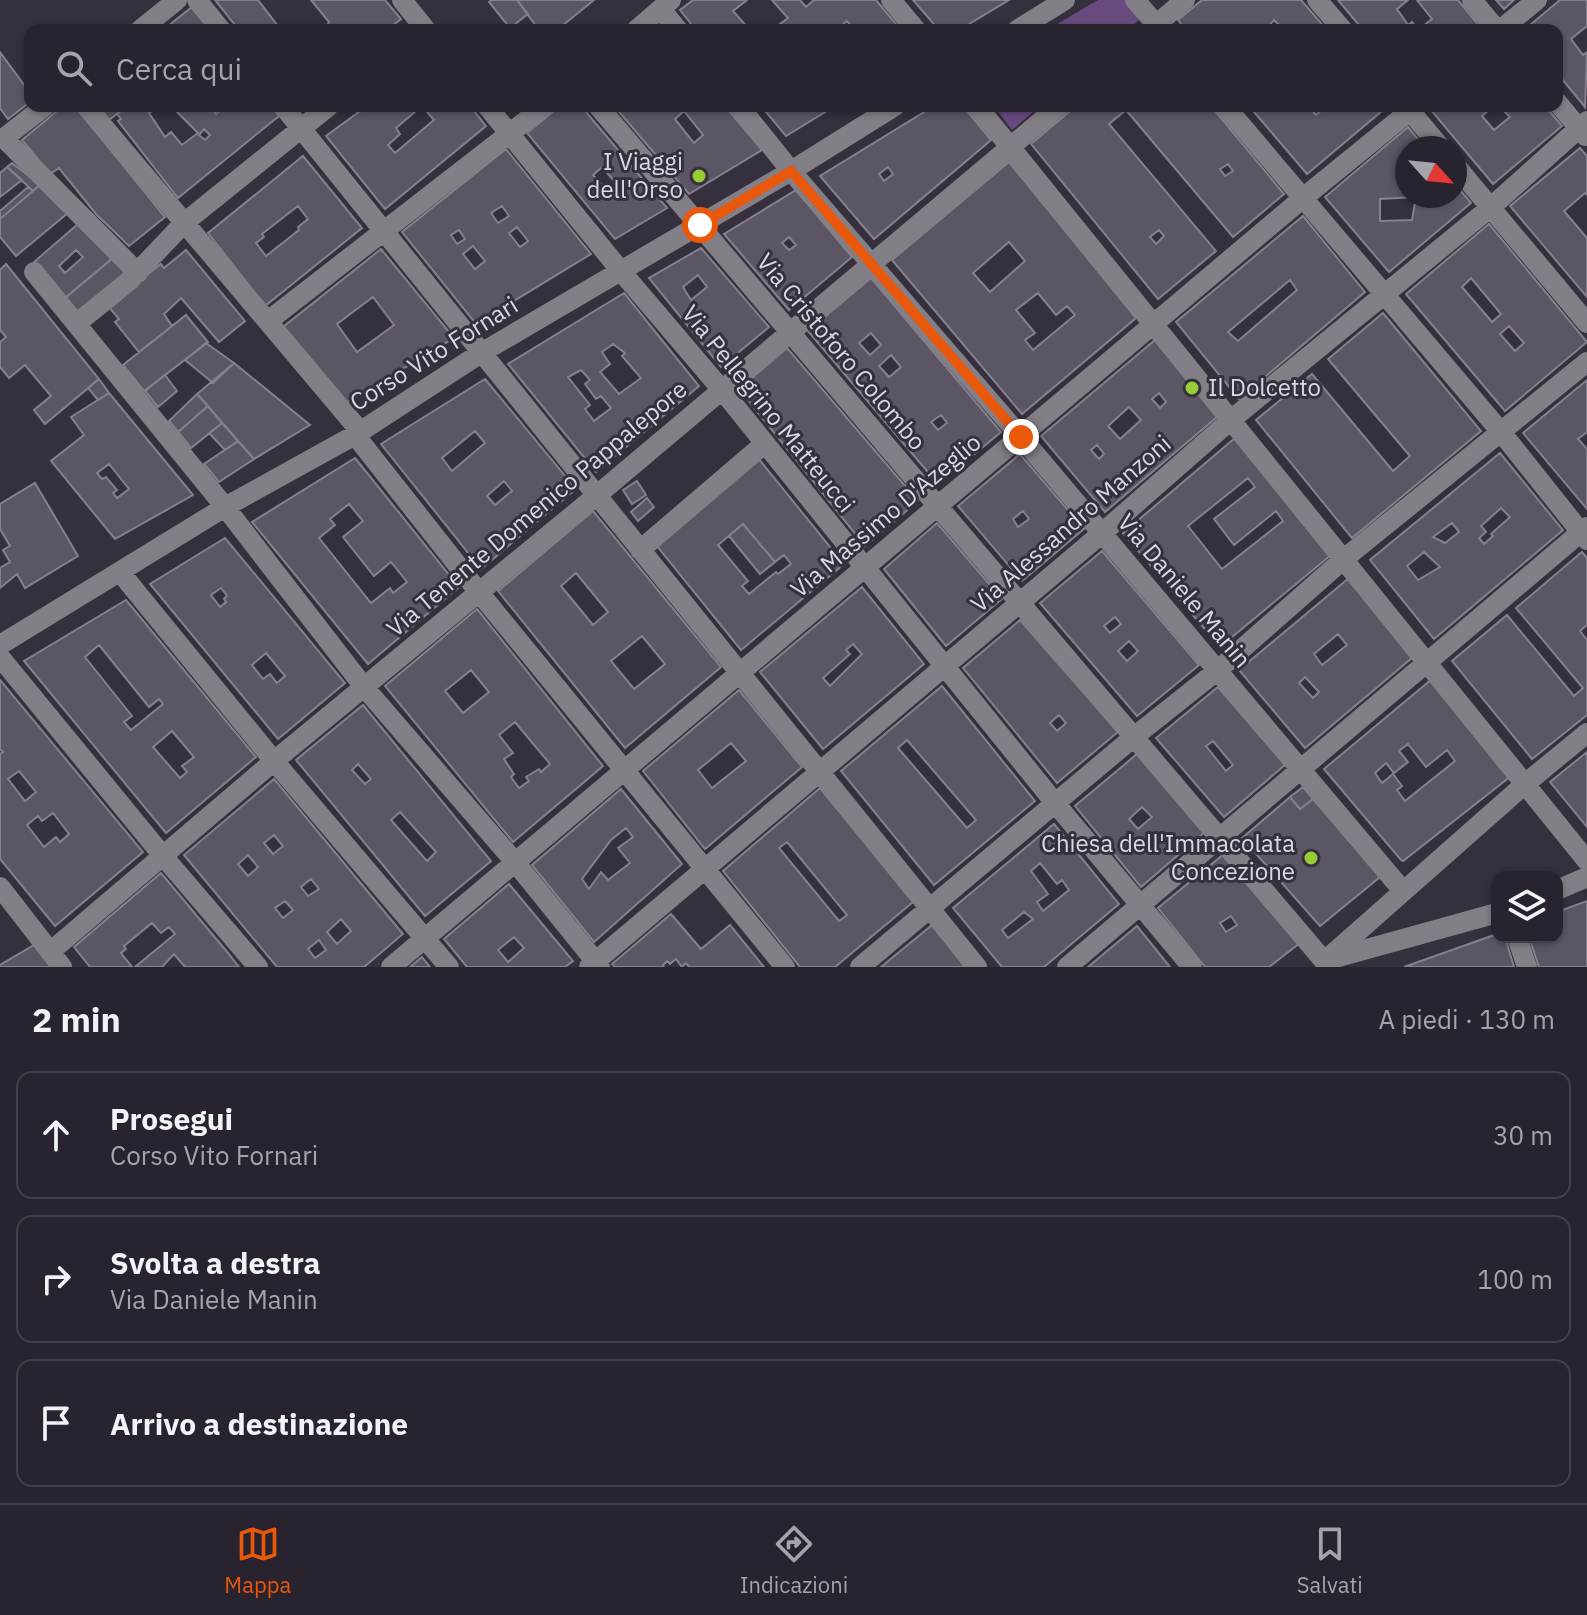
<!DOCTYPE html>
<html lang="it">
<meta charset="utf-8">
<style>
:root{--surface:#28232e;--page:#342f3a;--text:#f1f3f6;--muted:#a5a4aa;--line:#44404a;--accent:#ea580c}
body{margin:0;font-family:"IBM Plex Sans",sans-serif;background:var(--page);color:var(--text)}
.controls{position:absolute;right:24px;bottom:24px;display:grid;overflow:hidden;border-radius:16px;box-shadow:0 2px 6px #0004}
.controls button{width:72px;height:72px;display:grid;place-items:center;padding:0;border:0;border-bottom:2px solid var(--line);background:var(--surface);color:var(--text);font:40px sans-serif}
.compass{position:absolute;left:1395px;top:136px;width:72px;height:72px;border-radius:50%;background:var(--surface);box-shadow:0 2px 6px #0004;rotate:117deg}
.stop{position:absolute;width:24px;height:24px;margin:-18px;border:6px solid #ea580c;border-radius:50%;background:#fff}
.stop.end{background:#ea580c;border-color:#fff;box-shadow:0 2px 8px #0008}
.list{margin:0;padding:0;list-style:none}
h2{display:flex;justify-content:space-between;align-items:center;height:104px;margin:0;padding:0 32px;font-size:34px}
h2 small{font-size:26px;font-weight:400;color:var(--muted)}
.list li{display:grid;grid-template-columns:52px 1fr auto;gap:24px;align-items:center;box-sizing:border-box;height:128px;margin:0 16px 16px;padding:0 16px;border:2px solid var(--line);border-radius:16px}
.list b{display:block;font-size:30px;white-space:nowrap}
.list p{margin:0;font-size:26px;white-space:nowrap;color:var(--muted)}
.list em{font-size:26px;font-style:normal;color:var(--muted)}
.icon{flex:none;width:44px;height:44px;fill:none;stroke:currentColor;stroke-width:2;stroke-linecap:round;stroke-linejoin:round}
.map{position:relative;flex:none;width:1587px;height:967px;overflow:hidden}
.search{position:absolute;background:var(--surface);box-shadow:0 2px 6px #0004;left:24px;right:24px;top:24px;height:88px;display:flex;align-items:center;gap:20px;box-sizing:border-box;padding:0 28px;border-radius:16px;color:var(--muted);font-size:30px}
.sheet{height:536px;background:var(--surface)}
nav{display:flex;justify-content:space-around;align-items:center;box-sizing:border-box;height:112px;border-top:2px solid var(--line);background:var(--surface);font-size:22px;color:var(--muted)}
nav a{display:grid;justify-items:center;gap:4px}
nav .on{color:var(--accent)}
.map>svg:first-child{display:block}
.park{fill:#674b7f}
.building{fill:#5c5564;stroke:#867f8f;stroke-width:2;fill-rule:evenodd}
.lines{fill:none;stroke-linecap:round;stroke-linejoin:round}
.minor{stroke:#827f86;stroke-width:20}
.route{stroke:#ea580c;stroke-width:10}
.poi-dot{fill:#97cc39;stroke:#362f3d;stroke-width:3}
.labels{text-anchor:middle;stroke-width:6;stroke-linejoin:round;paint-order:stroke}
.poi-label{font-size:24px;fill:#dbd7e0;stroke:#362f3d;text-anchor:end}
.street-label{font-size:24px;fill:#dbd7e0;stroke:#362f3d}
</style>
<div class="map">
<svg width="1587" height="967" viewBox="0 0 1587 967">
<rect width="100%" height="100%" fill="#362f3d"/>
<path class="park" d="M1098 0H1125L1140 19 1128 30H1047Z
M994 106H1040L1012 130Z"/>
<path class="building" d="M215 0H258L281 30H239Z
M311 0H385L401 19 387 30H325L329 22Z
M492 0H517L528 14 510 28 489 2Z
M517 0H594L557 30H539Z
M693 0H747L733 11 750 30H696L680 10Z
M772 0H800L806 7 814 0H876L901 30H855L847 21 836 30H772L788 18Z
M913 0H1009L959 30H939Z
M1202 0H1301L1327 30H1284L1274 20 1265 30H1186L1178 20Z
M1338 0H1408L1397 9 1408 25 1412 22 1418 30 1432 19 1417 0H1458L1481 28 1478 30H1363Z
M1496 0H1514L1504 9Z
M1560 0H1587V26L1571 39 1583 55 1587 52 1585 107 1557 73V30H1524Z
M192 7 210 30H163Z
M0 52 30 93V102L8 119 0 108Z
M63 106H75L165 217 129 246 96 214 59 168 50 174 22 140Z
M98 106H127L109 120Z
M127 106H158L149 113 165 137 171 132 182 145 198 133 171 106H209L216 114 223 108 221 106H271L279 116 178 198 118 121 121 119 117 114ZM204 129 210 135 205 140 199 135Z
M367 106H422L396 128 400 134 388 145 395 153 434 120 422 106H470L486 126 385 209 326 136Z
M560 106H581L667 208 615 239 527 133ZM602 167 620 188 611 195 593 175Z
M614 106H725L762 150 689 194ZM684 111 703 135 694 143 675 119Z
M761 106H835L786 136Z
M934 106H963L991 140 874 239 820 176ZM888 167 893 174 884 181 879 174Z
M1076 106H1211L1284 194 1233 237 1126 110 1109 124 1216 251 1158 299 1031 144ZM1228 164 1233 171 1225 176 1220 169ZM1159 230 1164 236 1156 244 1150 237Z
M1249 106H1308L1316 115 1326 106H1388L1307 174Z
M1434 106H1493L1482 116 1494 130 1510 117 1499 106H1545L1562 126 1493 184 1430 109Z
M1408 127 1425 148H1407V196H1455V184L1471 203 1389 272 1325 197ZM1416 197 1412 220 1380 221V199Z
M1580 148 1587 156V195L1585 193 1564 211 1587 238V297L1510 206Z
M506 149 591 254 476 324 402 232ZM502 206 509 216 498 223 491 213ZM517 227 528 241 520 247 509 233ZM459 230 465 239 457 244 451 235ZM473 246 485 261 475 269 463 254Z
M303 156 362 228 265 306 208 233ZM298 206 308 219 298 227 299 230 266 256 256 243 264 237 262 234Z
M1009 162 1136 318 1022 414 892 260ZM1009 242 1025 261 990 292 973 273ZM1038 293 1056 315 1067 306 1075 315 1033 350 1025 340 1035 333 1016 310Z
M12 163 40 185 33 191 7 167Z
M7 167 22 180 0 197V173Z
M40 185 68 213 16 256 0 237V219Z
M28 187 33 191 0 219V211Z
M796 190 852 257 789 310 724 234ZM789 237 796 245 789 250 782 243Z
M1303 216 1365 292 1239 399 1176 322ZM1290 280 1297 290 1238 341 1228 332Z
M79 223 113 258 65 298 34 262ZM76 250 83 257 65 273 59 266Z
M1489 224 1587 342 1505 411 1406 294ZM1471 278 1501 314 1492 322 1462 287ZM1509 326 1524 343 1515 351 1500 334Z
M701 248 769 327 721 367 649 278ZM698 275 707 287 691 300 683 287Z
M381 249 454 338 346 403 283 327ZM373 297 394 325 357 352 337 324Z
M186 250 245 321 219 342 181 298 164 314 172 326 139 352 115 322 119 319 108 306 161 264 164 268Z
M113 258 127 276 79 315 65 298Z
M6 264 99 379 45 424 34 410 51 396 25 365 9 378 0 367V342L6 337 0 330V270Z
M871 278 1001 432 938 484 808 331ZM871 333 881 345 870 355 859 343ZM891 355 901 367 889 377 879 366ZM941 415 947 423 938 430 931 422Z
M624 293 699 386 596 472 508 364ZM613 344 625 353 622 356 641 378 619 394 600 372 610 364 602 352ZM581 370 590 380 585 384 596 399 601 396 611 408 594 421 585 409 590 405 568 377Z
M1383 313 1481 431 1352 538 1256 420 1312 374 1393 471 1410 456 1328 359Z
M186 315 208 342 144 391 123 365Z
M1155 340 1217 417 1105 512 1041 436ZM1159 393 1166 402 1160 408 1152 399ZM1129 407 1141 420 1120 439 1108 426ZM1097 445 1104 454 1099 459 1091 450Z
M206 343 234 363 213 383 185 360Z
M787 348 918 501 865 546 739 389Z
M234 363 310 425 254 459 197 394Z
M165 375 177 391 158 407 145 391Z
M99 379 109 393 98 400 88 388Z
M485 379 576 489 481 569 381 444ZM475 431 485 443 452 471 442 458ZM504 481 512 491 495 505 487 496Z
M1587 380V432L1578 439 1587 449V509L1523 433Z
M109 393 193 495 115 539 51 461 84 435 71 417ZM109 464 129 489 117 498 113 493 117 490 106 477 102 479 97 473Z
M197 394 208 406 178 432 169 421Z
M208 406 222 423 191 448 178 432Z
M222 423 238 441 225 450 209 433Z
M1235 438 1331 555 1220 647 1123 533ZM1248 478 1255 487 1214 519 1234 545 1276 511 1283 521 1222 569 1188 526Z
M238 441 254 459 219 482 204 464Z
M1500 453 1563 530 1434 639 1370 560ZM1501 508 1510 517 1491 534 1493 536 1484 544 1479 538 1486 532 1481 526ZM1452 523 1459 532 1445 543 1433 537ZM1424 552 1440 567 1418 580 1407 566Z
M1020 454 1084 529 1022 581 958 506ZM1023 511 1029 519 1018 527 1013 519Z
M355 458 459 587 368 664 252 522ZM349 504 363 521 343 537 374 576 391 562 407 582 393 593 390 588 371 603 319 538 335 525 330 519Z
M758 458 844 564 741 650 656 545ZM743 524 775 562 784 555 791 564 778 574 776 572 749 594 742 586 748 581 718 545Z
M637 481 646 495 632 504 623 490Z
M35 483 78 556 25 588 17 574 0 588V568L10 562 3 550 10 546 0 529V504Z
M647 498 654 507 638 521 631 512Z
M593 511 721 667 625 748 498 591ZM576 573 608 612 593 625 561 586ZM642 636 665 664 634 689 611 661Z
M937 523 1002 599 946 646 884 569Z
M743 524 775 562 760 574 729 536Z
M225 538 345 683 278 739 150 584ZM221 588 227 596 224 599 226 602 220 607 211 595ZM266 653 285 676 277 683 270 674 263 679 252 665Z
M1102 551 1199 665 1137 716 1040 603ZM1115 617 1121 624 1110 633 1104 626ZM1129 641 1138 651 1127 661 1118 651Z
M1582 552 1587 558V625L1580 631 1587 640V715L1532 759 1452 661 1507 615 1574 696 1583 688 1516 608Z
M1349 578 1413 657 1305 748 1239 670ZM1338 634 1347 645 1322 665 1314 654ZM1305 677 1319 692 1313 698 1299 683Z
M862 587 924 664 823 749 760 672ZM853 644 862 654 830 686 823 678 850 654 846 650Z
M126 600 256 757 166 833 24 661ZM99 645 149 707 159 699 163 704 131 730 124 722 132 716 85 657ZM172 731 194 757 182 766 187 772 180 778 153 747Z
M477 609 603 766 513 842 385 686ZM471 670 489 692 463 713 445 691ZM515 722 550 764 541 772 539 769 526 777 529 781 519 788 511 777 514 774 504 759 513 753 499 735Z
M1020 620 1118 732 1057 783 963 668ZM1059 715 1066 723 1057 731 1050 723Z
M1432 679 1511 776 1403 861 1401 860 1324 769ZM1408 744 1426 767 1447 750 1455 761 1405 801 1397 790 1402 786 1393 774 1382 783 1375 773 1386 763 1394 773 1408 762 1399 751Z
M0 680 143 852 55 926 0 859V754L3 752 0 749ZM19 771 36 792 25 801 8 779ZM53 813 69 834 60 842 56 837 44 847 27 825 38 816 42 821Z
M942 686 1035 801 934 885 841 771ZM907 740 976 820 967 828 898 748Z
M1218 687 1285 765 1224 817 1156 738ZM1213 741 1233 765 1226 771 1206 746Z
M739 690 802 767 705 849 643 771ZM731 743 746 761 712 788 698 770Z
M363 705 491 861 425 916 296 760ZM358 764 371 779 365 784 352 770ZM400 812 436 852 427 861 391 820Z
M1587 752V827L1550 782Z
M1137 754 1205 832 1141 887 1075 806ZM1142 807 1152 817 1138 829 1129 819Z
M274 779 403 934 364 967H277L184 855ZM274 835 283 846 273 854 264 843ZM248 855 258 867 248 876 238 864ZM311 879 319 889 308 896 301 887ZM285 901 293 910 283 918 275 908ZM341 919 351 931 337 944 327 932ZM319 940 326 950 315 958 308 949Z
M1303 787 1313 799 1300 809 1290 797Z
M820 788 913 902 835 967H800L723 871ZM787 842 847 915 839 921 779 848Z
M621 789 682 864 594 942 532 865ZM626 828 633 837 618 848 630 863 608 880 601 872 589 889 582 879 611 840Z
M1290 797 1300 809 1313 799 1380 877 1320 926 1242 838Z
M1054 824 1119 904 1044 967H1002L953 908ZM1040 863 1057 884 1062 880 1069 890 1043 911 1037 902 1048 894 1031 871ZM1024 912 1033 919 1008 938 1002 930Z
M1224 854 1301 942 1269 967H1205L1158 908ZM1231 916 1237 925 1226 932 1220 923Z
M161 873 228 953 239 967H185L174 954 162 967H135L175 934 169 927 161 933 152 923 124 946 126 949 121 953 132 967H90L74 947Z
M509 884 573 961 565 967H467L444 939ZM514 937 524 948 508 962 498 950Z
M1587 901V967H1539L1529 937H1557V912Z
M671 914 701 949 730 925 764 967H689L686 963 682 967 676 959 670 964 667 961 663 965 664 967H615L612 964Z
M932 925 965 967H881Z
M1137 926 1170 967H1088Z
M1497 934V937H1505L1514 967H1404Z
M34 945 53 967H0V965Z
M422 957 430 967H410Z"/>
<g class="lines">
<path class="minor" d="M197 0 221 30
M402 0 426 30
M891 0 916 30
M1135 0 1161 30
M1317 0 1343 30
M1472 0 1497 30
M661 9 678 30
M140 30 177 0
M636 30 671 0
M1017 30 1065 0
M1150 30 1185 0
M1500 30 1537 0
M1557 102 1585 136
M45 106 4 138 138 273
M86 106 360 431
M283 106 977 967
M487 106 620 270 722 390 1055 803 1192 967
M598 106 1324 961 1497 913
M739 106 791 171 1021 437 1403 891
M977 106 1587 861
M1225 106 1501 432 1587 540
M1406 106 1441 148
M1455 165 1587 323
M34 272 225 507 364 687 515 862 600 967
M268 321 545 106
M76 324 129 281 184 223 329 106
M355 435 478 591 785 967
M640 550 764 444
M120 572 274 761 449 967
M0 645 225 507 355 435 481 353 791 171 895 106
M0 657 163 856 258 967
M0 887 62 967
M1557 890 1587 877
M1517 937 1527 967
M50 952 274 761 596 496 1059 106
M1328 958 1525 784 1587 733
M391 967 1303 198 1416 106
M589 967 1101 534 1232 419 1490 208 1587 121
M860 967 1135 736 1218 670 1345 558 1587 362
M1067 967 1587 527"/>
</g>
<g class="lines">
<path class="route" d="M700 225 791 171 1021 437"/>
</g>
<g class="poi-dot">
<circle cx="699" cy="176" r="8"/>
<circle cx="1192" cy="388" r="8"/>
<circle cx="1311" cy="858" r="8"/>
</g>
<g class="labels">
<g class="poi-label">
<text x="683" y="170">I Viaggi<tspan x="683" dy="28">dell'Orso</tspan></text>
<text x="1208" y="396" text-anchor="start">Il Dolcetto</text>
<text x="1295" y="852">Chiesa dell'Immacolata<tspan x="1295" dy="28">Concezione</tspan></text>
</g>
<g class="street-label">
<text transform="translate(841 352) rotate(50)" y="8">Via Cristoforo Colombo</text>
<text transform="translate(434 354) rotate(-32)" y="8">Corso Vito Fornari</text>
<text transform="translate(768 409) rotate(51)" y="8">Via Pellegrino Matteucci</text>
<text transform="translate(537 509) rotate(-40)" y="8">Via Tenente Domenico Pappalepore</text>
<text transform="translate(886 516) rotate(-40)" y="8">Via Massimo D'Azeglio</text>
<text transform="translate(1071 524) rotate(-41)" y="8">Via Alessandro Manzoni</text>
<text transform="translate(1184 591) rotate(50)" y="8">Via Daniele Manin</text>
</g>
</g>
</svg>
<div class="controls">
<button><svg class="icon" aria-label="layers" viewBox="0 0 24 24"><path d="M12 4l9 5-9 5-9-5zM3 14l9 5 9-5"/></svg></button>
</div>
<svg class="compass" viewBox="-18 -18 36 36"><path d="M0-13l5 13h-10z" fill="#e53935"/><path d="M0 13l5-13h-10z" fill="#a5a4aa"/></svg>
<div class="stop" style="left:700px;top:225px"></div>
<div class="stop end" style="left:1021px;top:437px"></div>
<div class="search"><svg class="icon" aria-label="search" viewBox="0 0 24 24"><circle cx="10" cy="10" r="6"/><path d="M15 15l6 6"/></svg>Cerca qui</div>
</div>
<section class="sheet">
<h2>2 min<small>A piedi · 130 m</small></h2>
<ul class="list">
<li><svg class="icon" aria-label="ahead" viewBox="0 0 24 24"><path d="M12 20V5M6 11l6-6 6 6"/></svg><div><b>Prosegui</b><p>Corso Vito Fornari</p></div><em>30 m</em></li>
<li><svg class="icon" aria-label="right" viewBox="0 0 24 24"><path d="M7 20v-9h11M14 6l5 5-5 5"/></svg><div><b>Svolta a destra</b><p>Via Daniele Manin</p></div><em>100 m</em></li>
<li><svg class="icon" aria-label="arrive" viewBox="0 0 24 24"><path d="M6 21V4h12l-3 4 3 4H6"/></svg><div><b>Arrivo a destinazione</b></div></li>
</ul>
</section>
<nav>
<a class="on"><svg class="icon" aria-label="map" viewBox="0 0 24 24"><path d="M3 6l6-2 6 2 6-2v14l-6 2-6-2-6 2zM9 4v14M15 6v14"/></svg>Mappa</a>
<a><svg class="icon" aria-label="directions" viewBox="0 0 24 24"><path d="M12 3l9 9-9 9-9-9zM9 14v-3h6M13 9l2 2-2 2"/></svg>Indicazioni</a>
<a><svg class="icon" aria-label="saved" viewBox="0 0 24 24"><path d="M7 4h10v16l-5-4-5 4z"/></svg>Salvati</a>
</nav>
